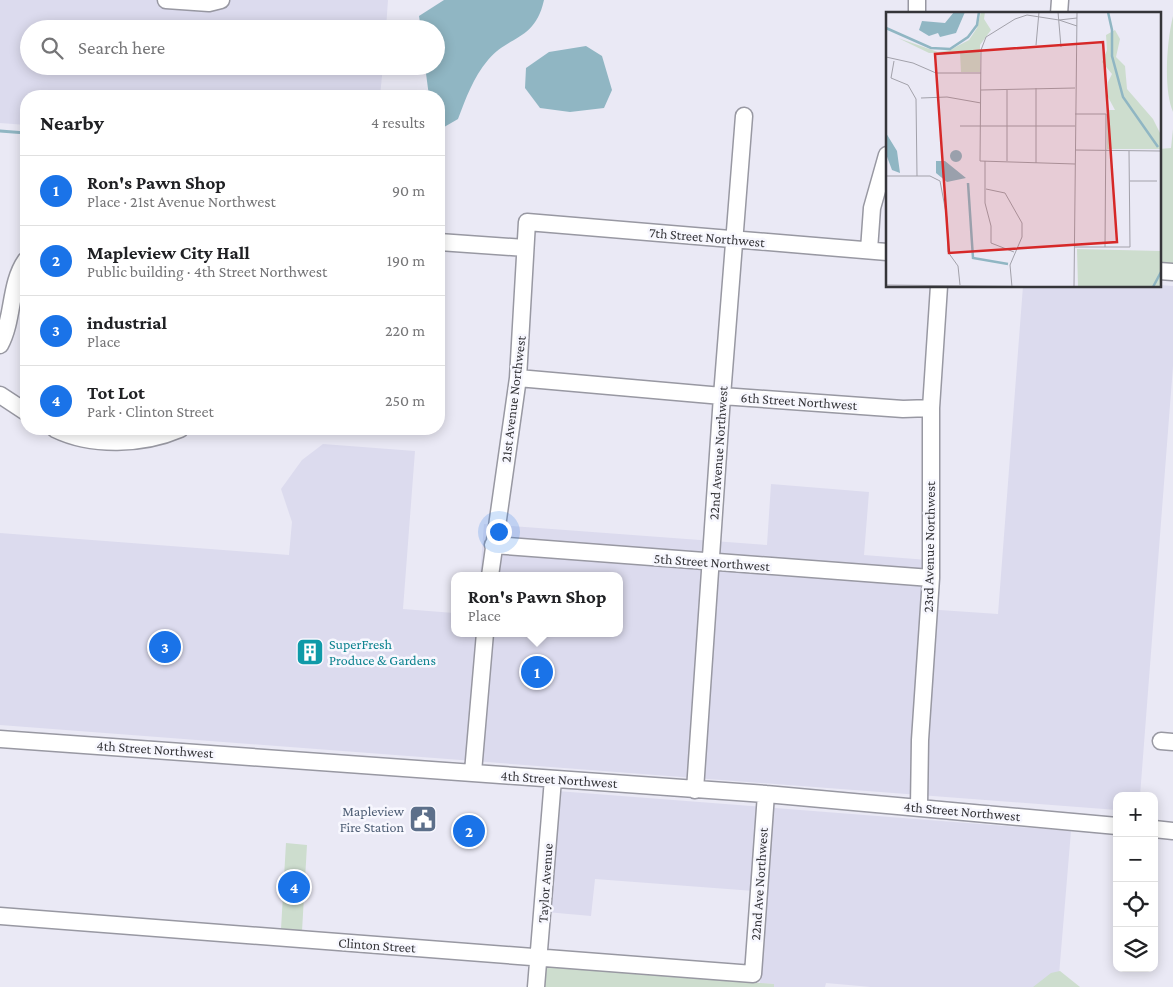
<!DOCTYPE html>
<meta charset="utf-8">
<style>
:root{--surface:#fff;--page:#f6f6f6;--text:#202124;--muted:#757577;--line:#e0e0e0;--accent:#1a73e8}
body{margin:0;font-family:"Crimson Pro",serif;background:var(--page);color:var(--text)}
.controls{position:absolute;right:15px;bottom:15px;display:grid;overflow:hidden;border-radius:10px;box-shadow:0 2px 12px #0003}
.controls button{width:45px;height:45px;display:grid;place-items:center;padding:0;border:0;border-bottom:1px solid var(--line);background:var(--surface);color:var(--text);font:25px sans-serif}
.you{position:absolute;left:498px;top:531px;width:18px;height:18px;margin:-12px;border:4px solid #fff;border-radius:50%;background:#1a73e8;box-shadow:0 0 0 8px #1a73e833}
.badge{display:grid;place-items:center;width:32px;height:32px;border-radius:50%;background:var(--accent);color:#fff;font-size:16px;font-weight:700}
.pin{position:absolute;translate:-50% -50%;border:2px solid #fff;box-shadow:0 1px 5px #0006}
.popup{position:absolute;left:451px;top:572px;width:172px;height:65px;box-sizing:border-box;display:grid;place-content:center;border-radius:10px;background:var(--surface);filter:drop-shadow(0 1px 4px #0005);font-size:16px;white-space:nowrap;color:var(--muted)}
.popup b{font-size:19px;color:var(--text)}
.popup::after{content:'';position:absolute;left:50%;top:100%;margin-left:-10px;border:10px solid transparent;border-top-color:var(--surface)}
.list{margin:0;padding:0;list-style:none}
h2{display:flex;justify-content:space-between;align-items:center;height:65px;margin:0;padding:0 20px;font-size:21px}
h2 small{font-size:16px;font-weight:400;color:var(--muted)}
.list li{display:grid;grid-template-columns:32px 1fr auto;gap:15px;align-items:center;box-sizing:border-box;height:70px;padding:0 20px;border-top:1px solid var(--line)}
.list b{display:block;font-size:19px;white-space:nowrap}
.list p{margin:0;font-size:16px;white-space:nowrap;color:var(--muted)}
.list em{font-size:16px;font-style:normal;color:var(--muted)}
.icon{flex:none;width:28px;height:28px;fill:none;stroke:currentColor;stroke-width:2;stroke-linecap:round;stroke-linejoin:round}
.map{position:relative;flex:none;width:1173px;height:987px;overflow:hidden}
.search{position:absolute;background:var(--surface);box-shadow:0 2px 12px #0003;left:20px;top:20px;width:425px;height:55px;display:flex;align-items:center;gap:12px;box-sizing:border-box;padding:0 18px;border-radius:28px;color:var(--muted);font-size:19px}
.panel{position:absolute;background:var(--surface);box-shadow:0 2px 12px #0003;left:20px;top:90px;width:425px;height:345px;border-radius:20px}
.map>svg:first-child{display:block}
.built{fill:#dcdbee}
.green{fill:#cdddce}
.water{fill:#90b6c3}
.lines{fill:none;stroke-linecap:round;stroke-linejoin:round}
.stream{stroke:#90b6c3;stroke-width:3}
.minor-casing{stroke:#9898a2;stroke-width:19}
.minor{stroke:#fff;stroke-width:16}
.labels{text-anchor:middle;stroke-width:5;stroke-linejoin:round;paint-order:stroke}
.street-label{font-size:14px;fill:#353539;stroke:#f7f7fe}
.culture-label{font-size:14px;fill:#0d838f;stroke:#f7f7fe;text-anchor:start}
.service-label{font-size:14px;fill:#4e5e75;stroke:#f7f7fe;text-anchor:end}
.inset-river{fill:none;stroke:#90b6c3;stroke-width:2.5}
.inset-road{fill:none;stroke:#a2a1aa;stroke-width:1}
.view{fill:#d62828;fill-opacity:0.15;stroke:#d62828;stroke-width:2.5}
.inset-edge{fill:none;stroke:#353539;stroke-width:2.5}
</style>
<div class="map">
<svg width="1173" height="987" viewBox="0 0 1173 987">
<rect width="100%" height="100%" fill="#eae9f5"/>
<path class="built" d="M0 0H388L386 29H29V66H383L380 96H26V125L0 123Z
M1159 285 1173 286V366L1140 796H1117V810L0 725V533L289 555 292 522 281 489 302 460 323 444 415 451 403 609 454 613V633H620V576H480L484 524 767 545 771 484 869 492 864 555 928 560 925 609 998 614 1023 286Z
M544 790 1071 831 1058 987H871L826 983 825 987H774V984L760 983 766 892 595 879 591 916 535 911Z"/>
<path class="green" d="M1173 16V112C1163 89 1167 40 1173 16Z
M1173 129V264L1159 263V149L1171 148Z
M286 843 307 845 302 931 281 929Z
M545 966 774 984V987H544Z
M1060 971 1080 987H1033L1051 973Z"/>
<path class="water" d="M444 0H544C535 41 509 35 488 60 473 78 466 98 458 119L439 130V96H429L425 66H436V29H421L419 16Z
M586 46 602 56 612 90 604 108 570 112 540 108 525 88 526 68 549 52Z"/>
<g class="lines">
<path class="stream" d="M0 131 26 133"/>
<g class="minor-casing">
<path id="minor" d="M166 0 209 3 221 0
M917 14V0
M1059 14 1060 0
M439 242 525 248
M869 250 872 208 887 155
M1159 271 1173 272
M0 345C14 319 9 284 26 260
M518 378 722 396 903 409 931 408
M0 395 26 412
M55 429C92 447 143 445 180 429
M493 545 931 578
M490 576 518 378 527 222 887 252
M0 739 766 794 1117 826
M1161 741 1173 742
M473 772 485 633
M695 790 722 396 744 116
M919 807 920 740 931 578V408L939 286
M1154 829 1173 831
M0 916 753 974 766 794
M536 987 553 779"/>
</g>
<use href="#minor" class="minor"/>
</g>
<defs>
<g id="building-square" transform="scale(1.4375)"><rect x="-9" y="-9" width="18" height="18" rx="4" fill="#0f9aa8" stroke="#f7f7fe"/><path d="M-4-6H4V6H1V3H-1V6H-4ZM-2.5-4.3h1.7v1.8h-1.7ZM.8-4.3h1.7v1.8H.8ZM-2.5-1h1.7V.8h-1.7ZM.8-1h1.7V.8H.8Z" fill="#fff"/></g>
<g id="civic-square" transform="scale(1.4375)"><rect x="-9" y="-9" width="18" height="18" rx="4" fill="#5c6f8a" stroke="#f7f7fe"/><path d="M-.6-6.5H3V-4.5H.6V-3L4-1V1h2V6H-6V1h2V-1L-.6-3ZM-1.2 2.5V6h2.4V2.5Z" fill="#fff"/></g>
</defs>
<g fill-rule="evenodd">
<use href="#building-square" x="310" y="652"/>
<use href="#civic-square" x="423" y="819"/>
</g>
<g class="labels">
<g class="street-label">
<text transform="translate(707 237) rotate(5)" y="5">7th Street Northwest</text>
<text transform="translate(513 399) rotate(-83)" y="5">21st Avenue Northwest</text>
<text transform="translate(799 401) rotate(4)" y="5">6th Street Northwest</text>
<text transform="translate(718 453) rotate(-86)" y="5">22nd Avenue Northwest</text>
<text transform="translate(929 547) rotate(-89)" y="5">23rd Avenue Northwest</text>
<text transform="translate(712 562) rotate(4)" y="5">5th Street Northwest</text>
<text transform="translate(155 749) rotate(4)" y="5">4th Street Northwest</text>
<text transform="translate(559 779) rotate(4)" y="5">4th Street Northwest</text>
<text transform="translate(962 811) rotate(5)" y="5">4th Street Northwest</text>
<text transform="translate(545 883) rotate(-86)" y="5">Taylor Avenue</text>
<text transform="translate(759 884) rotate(-86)" y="5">22nd Ave Northwest</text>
<text transform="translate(377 945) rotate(4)" y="5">Clinton Street</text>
</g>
<g class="culture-label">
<text x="329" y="649">SuperFresh<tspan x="329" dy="16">Produce &amp; Gardens</tspan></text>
</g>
<g class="service-label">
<text x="404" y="816">Mapleview<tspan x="404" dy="16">Fire Station</tspan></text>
</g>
</g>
<g transform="translate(886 12)">
<rect width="275" height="275" fill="#eae9f5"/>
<path d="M95 0H99L98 7 105 18 94 33V60H75L74 40 43 41 12 26 52 40 64 38 83 28 91 16ZM229 18 234 27 230 45 239 54 241 77 267 107 275 123V137H221V98H229L222 85V70L226 62 216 50 221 38 220 23ZM191 237 275 239V275H192Z" fill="#cdddce"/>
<path d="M68 0H79L70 21 54 25 52 21 43 24 33 18 36 9 59 11ZM0 121 11 139 14 161 6 158 0 142ZM64 144a6 6 0 1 1 12 0a6 6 0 1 1-12 0ZM50 149H59L80 166 61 170 50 161Z" fill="#90b6c3"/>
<path class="inset-river" d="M222 0 226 18V44L237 85 272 135M0 16 45 36 64 37 82 25 91 13 93 0M82 171 87 246 122 252M267 275 275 260"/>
<path class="inset-road" d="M172 0 175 35M173 8 191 14M150 33 153 0M0 45 27 51 50 61H95M8 49 5 66 22 73 30 87 31 164M95 78 189 76M35 86 61 85 95 91M189 102H220L219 235M74 114H189M189 138 275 139M99 149V191L105 214V231L128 240M121 149V78M150 151V76M189 152 94 149 95 38 100 25 129 7 141 3 173 8 191 6M0 164H44L54 169 61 206 62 240 72 254 74 273M244 169H271M100 177 119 181 136 211V225L124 253 126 275M189 235H244L243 139M0 273 188 275M188 275 191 0"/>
<path class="view" d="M217 30 231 230 63 241 49 42Z"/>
<rect width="275" height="275" class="inset-edge"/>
</g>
</svg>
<div class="controls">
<button>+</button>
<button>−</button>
<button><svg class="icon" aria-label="locate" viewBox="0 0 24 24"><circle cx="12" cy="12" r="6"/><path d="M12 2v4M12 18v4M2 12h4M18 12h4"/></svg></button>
<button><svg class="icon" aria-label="layers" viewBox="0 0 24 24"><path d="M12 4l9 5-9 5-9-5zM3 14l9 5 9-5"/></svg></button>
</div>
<div class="you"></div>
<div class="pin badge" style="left:537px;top:672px">1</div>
<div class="popup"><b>Ron's Pawn Shop</b>Place</div>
<div class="pin badge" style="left:469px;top:831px">2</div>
<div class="pin badge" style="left:165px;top:647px">3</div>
<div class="pin badge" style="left:294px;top:887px">4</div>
<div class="search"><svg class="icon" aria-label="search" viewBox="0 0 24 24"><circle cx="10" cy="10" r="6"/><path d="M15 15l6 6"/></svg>Search here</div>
<section class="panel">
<h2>Nearby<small>4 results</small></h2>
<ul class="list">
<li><span class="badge">1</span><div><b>Ron's Pawn Shop</b><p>Place · 21st Avenue Northwest</p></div><em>90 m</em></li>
<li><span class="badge">2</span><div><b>Mapleview City Hall</b><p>Public building · 4th Street Northwest</p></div><em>190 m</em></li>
<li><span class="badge">3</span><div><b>industrial</b><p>Place</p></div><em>220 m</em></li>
<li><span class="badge">4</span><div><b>Tot Lot</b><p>Park · Clinton Street</p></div><em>250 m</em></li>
</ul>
</section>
</div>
